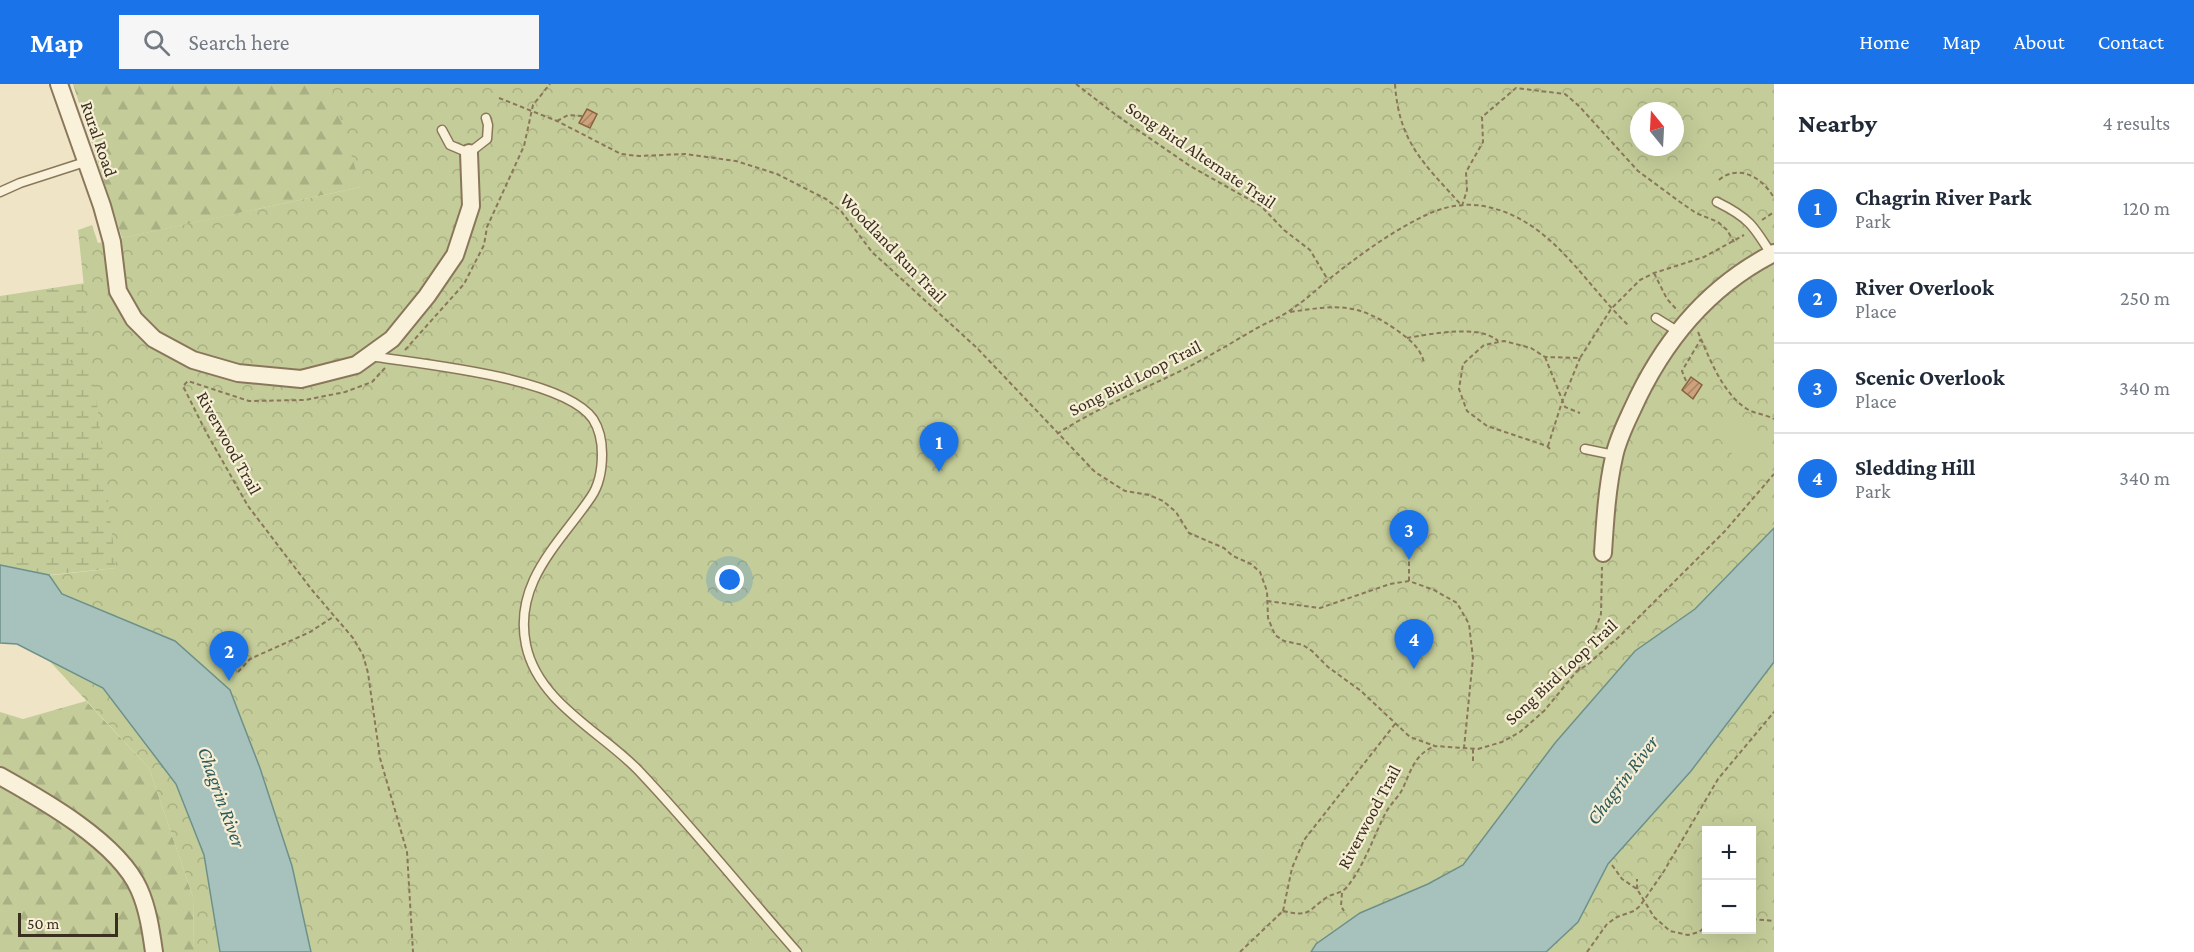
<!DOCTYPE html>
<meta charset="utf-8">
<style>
:root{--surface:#fff;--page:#f6f6f7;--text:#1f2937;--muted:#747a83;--line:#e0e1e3;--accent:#1a73e8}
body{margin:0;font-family:"Crimson Pro",serif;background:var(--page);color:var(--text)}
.controls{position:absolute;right:18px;bottom:18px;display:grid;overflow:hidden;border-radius:0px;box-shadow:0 6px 24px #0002}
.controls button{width:54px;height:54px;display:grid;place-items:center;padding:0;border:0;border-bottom:2px solid var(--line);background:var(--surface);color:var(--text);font:30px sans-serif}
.compass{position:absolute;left:1630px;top:18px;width:54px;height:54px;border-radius:50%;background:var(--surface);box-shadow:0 6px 24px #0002;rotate:342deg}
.scale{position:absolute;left:18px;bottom:15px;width:100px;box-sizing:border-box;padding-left:6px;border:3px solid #3a2e1f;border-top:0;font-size:16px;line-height:21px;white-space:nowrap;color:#3a2e1f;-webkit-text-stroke:4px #f6eed5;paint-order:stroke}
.you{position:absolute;left:730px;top:496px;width:21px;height:21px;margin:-15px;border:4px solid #fff;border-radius:50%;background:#1a73e8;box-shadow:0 0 0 9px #1a73e833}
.badge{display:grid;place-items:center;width:39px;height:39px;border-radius:50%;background:var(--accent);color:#fff;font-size:20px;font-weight:700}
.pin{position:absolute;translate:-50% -50px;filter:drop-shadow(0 2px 3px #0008)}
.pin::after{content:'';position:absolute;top:32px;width:21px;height:18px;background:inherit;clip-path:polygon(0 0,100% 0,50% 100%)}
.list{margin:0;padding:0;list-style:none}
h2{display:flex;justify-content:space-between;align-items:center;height:78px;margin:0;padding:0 24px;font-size:26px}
h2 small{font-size:20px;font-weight:400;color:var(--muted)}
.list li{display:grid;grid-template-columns:39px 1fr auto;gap:18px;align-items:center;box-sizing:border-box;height:90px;padding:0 24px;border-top:2px solid var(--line)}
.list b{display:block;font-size:22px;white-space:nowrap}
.list p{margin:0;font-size:20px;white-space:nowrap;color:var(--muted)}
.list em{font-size:20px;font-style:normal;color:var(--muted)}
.icon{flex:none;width:33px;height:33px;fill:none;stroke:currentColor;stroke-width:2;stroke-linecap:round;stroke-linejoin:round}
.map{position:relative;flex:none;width:1774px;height:868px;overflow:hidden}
header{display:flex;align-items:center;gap:36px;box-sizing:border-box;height:84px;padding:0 30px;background:var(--accent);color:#fff}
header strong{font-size:28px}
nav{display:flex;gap:33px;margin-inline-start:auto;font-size:21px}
.search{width:420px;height:54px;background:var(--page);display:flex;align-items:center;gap:15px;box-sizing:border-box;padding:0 21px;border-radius:0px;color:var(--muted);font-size:22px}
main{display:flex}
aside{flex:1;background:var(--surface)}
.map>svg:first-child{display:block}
.forest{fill:url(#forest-firs)}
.wetland{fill:url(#wetland-marsh)}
.park{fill:url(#park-crowns);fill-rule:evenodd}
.pitch{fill:#c4cd99}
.water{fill:#a7c2bc;stroke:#6d918a;stroke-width:1.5}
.building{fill:url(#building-hatch);stroke:#896241;stroke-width:1.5}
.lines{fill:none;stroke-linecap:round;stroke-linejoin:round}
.lane-casing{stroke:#8a775b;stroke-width:11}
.street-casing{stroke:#8a775b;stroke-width:20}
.path{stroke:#8a775b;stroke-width:2;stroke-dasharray:4.5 3;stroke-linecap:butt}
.lane{stroke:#f9f1d9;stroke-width:8}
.street{stroke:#f9f1d9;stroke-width:16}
.labels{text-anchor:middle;stroke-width:4.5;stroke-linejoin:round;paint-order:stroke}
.street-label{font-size:18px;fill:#3a2e1f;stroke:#f6eed5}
.water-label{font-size:20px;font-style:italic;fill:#2e5a5a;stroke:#f6eed5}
</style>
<header>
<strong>Map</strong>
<div class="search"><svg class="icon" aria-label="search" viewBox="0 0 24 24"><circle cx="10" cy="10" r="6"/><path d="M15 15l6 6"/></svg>Search here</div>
<nav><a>Home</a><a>Map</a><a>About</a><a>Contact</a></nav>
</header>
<main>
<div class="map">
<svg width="1774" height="868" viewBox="0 0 1774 868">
<defs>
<pattern id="forest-firs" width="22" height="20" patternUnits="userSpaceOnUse" patternTransform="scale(1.5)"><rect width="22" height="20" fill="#c4cd99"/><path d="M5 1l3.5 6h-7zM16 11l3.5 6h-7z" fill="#a9b083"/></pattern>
<pattern id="wetland-marsh" width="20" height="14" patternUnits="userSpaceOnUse" patternTransform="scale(1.5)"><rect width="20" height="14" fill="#c4cd99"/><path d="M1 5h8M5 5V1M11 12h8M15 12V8" fill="none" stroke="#a9b083"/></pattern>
<pattern id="park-crowns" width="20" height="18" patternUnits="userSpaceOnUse" patternTransform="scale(1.5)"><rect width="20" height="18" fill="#c4cd99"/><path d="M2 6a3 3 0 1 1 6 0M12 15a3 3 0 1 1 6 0" fill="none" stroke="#a9b083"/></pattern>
<pattern id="building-hatch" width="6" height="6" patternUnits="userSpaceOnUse" patternTransform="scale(1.5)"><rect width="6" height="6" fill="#cda27b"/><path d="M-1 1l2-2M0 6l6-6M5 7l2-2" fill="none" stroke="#a78464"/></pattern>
</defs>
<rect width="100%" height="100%" fill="#efe5c6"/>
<path class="forest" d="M73 0H410L361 103 122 154Z
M86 617 149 684 193 813 194 868H0V628L23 635Z"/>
<path class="wetland" d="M105 196 116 484 49 491 0 481V212Z"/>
<path class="park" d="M330 0H1774V868H194L193 813 149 684 0 524V497L116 484 94 293 68 277 91 269 78 146 92 141 98 159 361 103ZM1639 27H1675V63H1639ZM1706 746H1752V846H1706Z"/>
<path class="pitch" d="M1733 324 1766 361 1742 381 1710 344Z"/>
<path class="water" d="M1774 444V578L1691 687 1608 780 1578 838 1546 868H1311L1316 860 1360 829 1428 800 1463 781 1555 659 1635 567 1695 525Z
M0 481 49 491 62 510 175 557 230 606 260 684 292 782 311 868H220L204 771 176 700 103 604 17 560 0 559Z"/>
<path class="building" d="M587 25 597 30 590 44 579 39Z
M1691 293 1702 301 1693 315 1682 306Z"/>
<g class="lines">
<g class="lane-casing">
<path id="lane" d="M442 46 450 61 469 69 487 55 488 41 486 34
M0 108 20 99 85 78
M1717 118C1748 133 1754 142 1771 170
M1656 234 1677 247
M370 272C420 280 564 293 593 335 600 346 602 357 602 370 602 385 600 400 591 413 560 459 513 498 526 561 538 619 602 648 639 687 694 745 744 808 797 868
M1585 365 1614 371"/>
</g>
<g class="street-casing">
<path id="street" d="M59 0 102 122 112 158 118 207 134 235 154 255 193 276 238 289 301 295 356 281 392 255 427 212 455 171 471 122 469 69
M1603 469C1605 437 1607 404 1614 373 1617 357 1625 341 1632 326 1662 259 1707 203 1774 169
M0 692C43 716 118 758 139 805 148 825 151 847 154 868"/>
</g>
<path class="path" d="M1076 0 1116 31 1190 82 1261 122 1284 146 1310 166 1328 196
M1395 0C1399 60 1425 80 1462 122
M499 14 557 37 621 70 639 72 685 70 736 77 777 90 826 115 841 127 872 168 977 264 1095 388 1125 407 1149 411 1163 417 1176 428 1189 449 1224 464 1233 472 1251 480 1260 488 1267 507 1268 534 1275 551 1284 557 1303 561 1312 567 1328 583 1361 607 1410 653 1435 662 1478 665 1502 658 1520 648 1544 627 1577 587 1587 581 1621 551 1725 447 1774 390
M557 37 568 31 583 32
M1719 96C1739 79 1763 94 1774 114
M1462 122 1467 106 1466 88 1483 58 1482 33 1516 4 1565 10 1579 22 1638 87 1680 118 1696 129 1718 138 1727 146 1734 158
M1762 136 1774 128
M1654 189 1667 215 1678 227
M1290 228C1338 221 1357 218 1398 247 1409 255 1421 264 1424 279
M1698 248C1709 273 1722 309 1747 325 1755 330 1765 330 1774 335
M1407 254C1431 250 1480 240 1498 257
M405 266 464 200 484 161 487 143 524 62 533 21 550 0
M1545 273 1565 323 1580 329
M385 284 372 298 345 308 305 316 249 317 188 297 183 302 206 348 248 422 312 506 353 554 363 571 368 589 380 674 407 768 413 868
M1686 297 1682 287 1701 255
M1057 350C1092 327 1132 310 1170 292 1200 278 1228 261 1257 244 1268 238 1279 234 1289 227 1303 218 1315 207 1328 196 1358 172 1392 147 1426 131 1445 122 1467 118 1488 123 1552 137 1584 199 1628 241
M1548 362 1562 318 1580 274
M1550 365 1547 362 1487 342 1467 327 1459 305 1463 280 1484 261 1504 257 1531 264 1545 273 1580 274 1611 225 1640 196 1654 189 1704 173 1744 151
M1409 497V476
M1267 517 1320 524 1390 500 1409 497 1434 506 1457 519 1469 540 1473 574 1464 664
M1578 587 1588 566 1601 530 1602 483
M238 588 250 575 310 548 333 533
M1473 677V665
M1612 781 1622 795 1637 805 1654 833 1670 847 1688 851 1699 848 1706 842
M1637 805V795
M1342 809 1341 822 1344 827
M1283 827C1311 833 1306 828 1327 813 1334 809 1341 810 1347 803 1364 782 1373 754 1385 730 1390 720 1399 713 1403 704 1411 686 1415 670 1435 662
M1283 827 1292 784 1304 756 1395 640
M1752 835 1774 837
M1240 868 1283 827
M1587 868 1607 840 1617 833 1634 827 1640 822 1664 787 1718 695 1774 628"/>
<use href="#lane" class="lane"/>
<use href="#street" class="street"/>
</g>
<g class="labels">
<g class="street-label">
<text transform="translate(99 55) rotate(71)" y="6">Rural Road</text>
<text transform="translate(1201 71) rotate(34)" y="6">Song Bird Alternate Trail</text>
<text transform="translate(893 164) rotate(46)" y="6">Woodland Run Trail</text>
<text transform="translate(1135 294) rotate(-27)" y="6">Song Bird Loop Trail</text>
<text transform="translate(229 359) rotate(61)" y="6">Riverwood Trail</text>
<text transform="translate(1561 588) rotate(-43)" y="6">Song Bird Loop Trail</text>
<text transform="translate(1369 733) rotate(-62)" y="6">Riverwood Trail</text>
</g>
<g class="water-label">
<text transform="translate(1622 696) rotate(-53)" y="7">Chagrin River</text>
<text transform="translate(222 713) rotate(70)" y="7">Chagrin River</text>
</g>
</g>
</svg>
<div class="controls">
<button>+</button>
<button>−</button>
</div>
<svg class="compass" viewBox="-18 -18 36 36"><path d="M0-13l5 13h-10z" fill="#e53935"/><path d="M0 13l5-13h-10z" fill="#747a83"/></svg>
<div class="scale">50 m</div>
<div class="you"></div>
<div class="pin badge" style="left:939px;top:388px">1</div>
<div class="pin badge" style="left:229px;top:597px">2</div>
<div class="pin badge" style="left:1409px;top:476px">3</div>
<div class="pin badge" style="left:1414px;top:585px">4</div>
</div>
<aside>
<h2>Nearby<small>4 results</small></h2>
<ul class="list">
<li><span class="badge">1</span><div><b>Chagrin River Park</b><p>Park</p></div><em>120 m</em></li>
<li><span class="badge">2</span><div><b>River Overlook</b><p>Place</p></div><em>250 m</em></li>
<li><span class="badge">3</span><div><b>Scenic Overlook</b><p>Place</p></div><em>340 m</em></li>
<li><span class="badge">4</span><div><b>Sledding Hill</b><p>Park</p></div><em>340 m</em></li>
</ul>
</aside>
</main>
